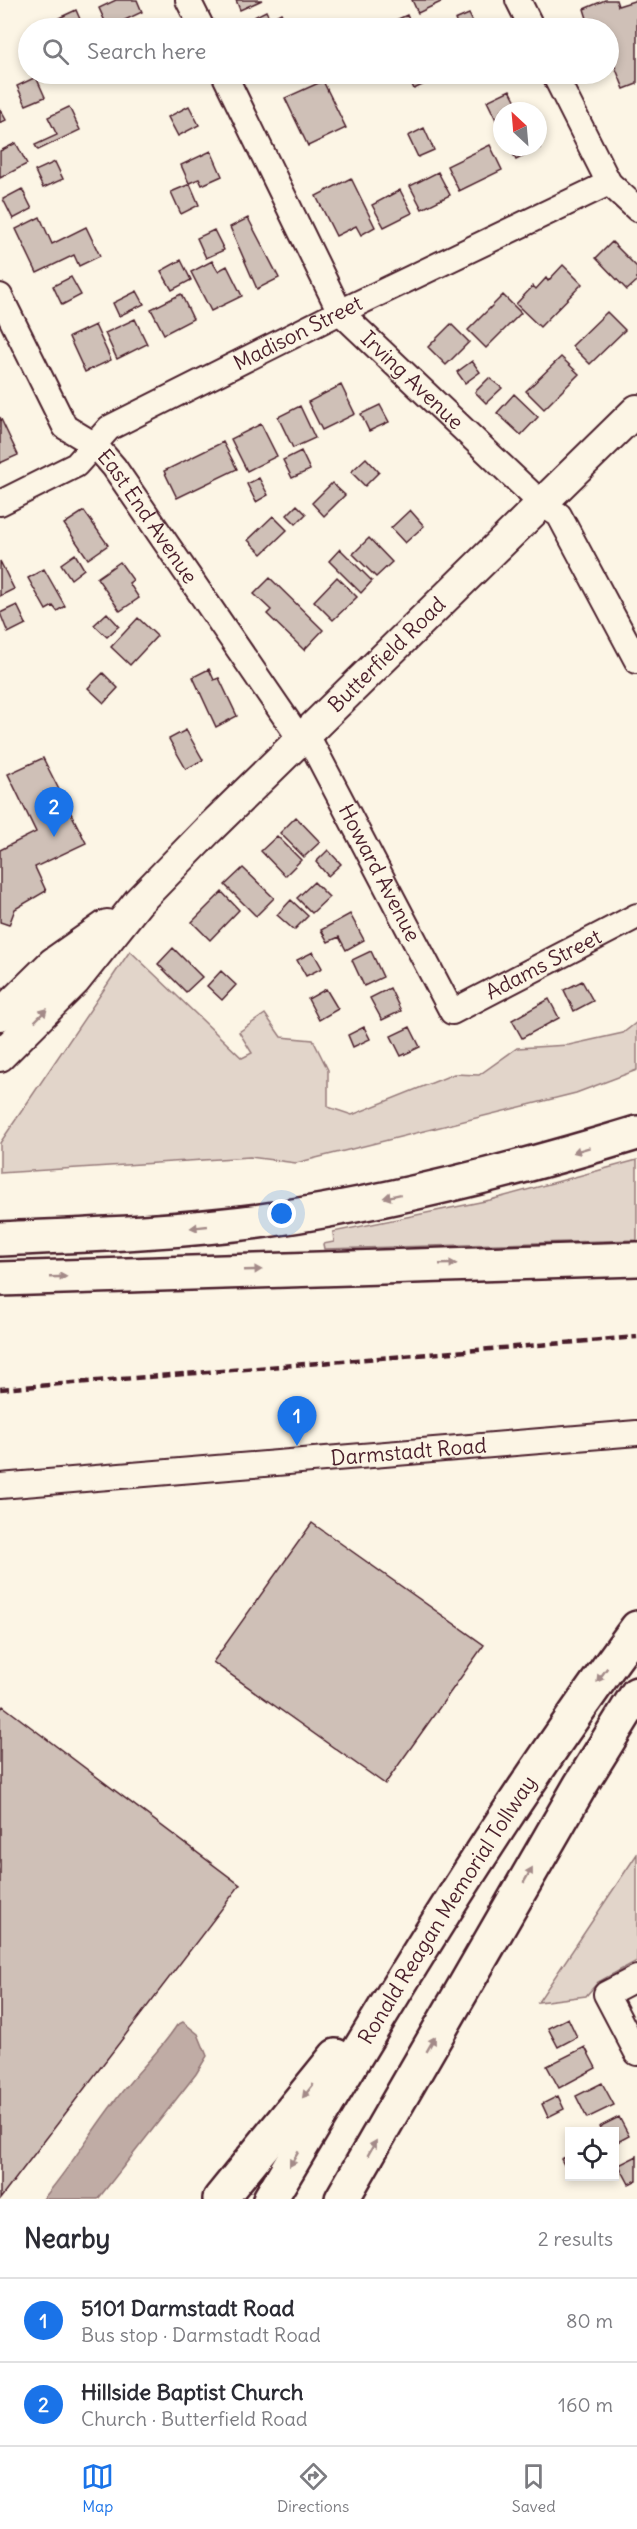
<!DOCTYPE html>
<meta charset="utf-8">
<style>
:root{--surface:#fff;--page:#f7f7f7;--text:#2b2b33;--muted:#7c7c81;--line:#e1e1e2;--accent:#1a73e8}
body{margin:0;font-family:Delius,sans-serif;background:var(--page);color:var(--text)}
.controls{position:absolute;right:18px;bottom:18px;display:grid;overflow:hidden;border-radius:0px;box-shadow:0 3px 9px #0003}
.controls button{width:54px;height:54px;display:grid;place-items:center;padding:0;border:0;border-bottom:2px solid var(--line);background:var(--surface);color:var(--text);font:30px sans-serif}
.compass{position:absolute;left:493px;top:102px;width:54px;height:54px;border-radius:50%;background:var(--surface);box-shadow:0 3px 9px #0003;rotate:334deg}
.you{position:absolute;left:282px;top:1214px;width:21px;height:21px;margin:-15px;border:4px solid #fff;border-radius:50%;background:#1a73e8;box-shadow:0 0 0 9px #1a73e833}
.badge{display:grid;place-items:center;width:39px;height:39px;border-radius:50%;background:var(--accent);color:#fff;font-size:20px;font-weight:700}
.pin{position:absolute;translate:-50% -50px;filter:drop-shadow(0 2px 3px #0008)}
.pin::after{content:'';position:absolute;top:32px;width:21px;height:18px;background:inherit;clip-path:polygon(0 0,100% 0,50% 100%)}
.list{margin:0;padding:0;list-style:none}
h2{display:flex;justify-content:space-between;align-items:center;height:78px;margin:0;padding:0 24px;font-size:26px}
h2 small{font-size:20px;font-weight:400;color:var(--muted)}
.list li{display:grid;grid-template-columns:39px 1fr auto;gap:18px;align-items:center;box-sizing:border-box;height:84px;padding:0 24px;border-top:2px solid var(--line)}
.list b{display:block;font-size:22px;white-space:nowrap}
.list p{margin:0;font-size:20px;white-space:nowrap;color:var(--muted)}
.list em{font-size:20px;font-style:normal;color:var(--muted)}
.icon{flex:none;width:33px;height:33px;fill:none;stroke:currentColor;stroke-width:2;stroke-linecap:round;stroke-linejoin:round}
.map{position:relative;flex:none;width:637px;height:2199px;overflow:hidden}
.search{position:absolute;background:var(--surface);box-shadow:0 3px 9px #0003;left:18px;right:18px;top:18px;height:66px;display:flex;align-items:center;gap:15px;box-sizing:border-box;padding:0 21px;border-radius:33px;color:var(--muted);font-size:22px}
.sheet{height:246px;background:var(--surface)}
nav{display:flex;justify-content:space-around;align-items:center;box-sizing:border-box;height:84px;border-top:2px solid var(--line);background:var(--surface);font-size:16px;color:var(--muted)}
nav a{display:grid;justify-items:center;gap:3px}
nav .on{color:var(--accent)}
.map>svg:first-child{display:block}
.green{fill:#e2d5ca;stroke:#967a7a;stroke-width:1.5}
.water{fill:#c0aca5;stroke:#917474;stroke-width:1.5}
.building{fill:#cfc0b7;stroke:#4a1f2b;stroke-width:1.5}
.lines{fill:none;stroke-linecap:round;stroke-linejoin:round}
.minor-casing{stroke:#4a1f2b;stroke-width:28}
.major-casing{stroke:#4a1f2b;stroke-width:34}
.highway-casing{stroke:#4a1f2b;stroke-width:38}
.minor{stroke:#fcf5e5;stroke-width:24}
.major{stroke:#fcf5e5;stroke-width:30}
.highway{stroke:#fcf5e5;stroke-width:33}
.rail{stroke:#4a1f2b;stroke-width:4.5;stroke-dasharray:9 4.5;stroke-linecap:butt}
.oneway{fill:#a38a88}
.labels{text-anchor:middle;stroke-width:6;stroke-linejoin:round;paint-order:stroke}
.street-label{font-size:21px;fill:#4a1f2b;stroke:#fcf5e5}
</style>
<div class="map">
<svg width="637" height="2199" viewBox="0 0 637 2199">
<rect width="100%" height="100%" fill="#fcf5e5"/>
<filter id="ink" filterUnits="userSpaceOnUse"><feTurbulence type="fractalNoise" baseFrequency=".0167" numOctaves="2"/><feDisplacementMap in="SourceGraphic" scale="12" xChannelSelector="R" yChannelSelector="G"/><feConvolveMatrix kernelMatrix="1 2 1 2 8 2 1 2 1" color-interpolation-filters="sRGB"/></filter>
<g filter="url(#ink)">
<path class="green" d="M130 951 242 1058 252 1053 239 1032 265 1014 281 1037 313 1040 328 1070V1107L352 1115 454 1074 479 1075 517 1048 569 1045 623 1033 637 1022V1070L576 1093 296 1163 250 1157 0 1173V1143Z
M637 1160V1240L324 1249 323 1244 334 1242 333 1232 490 1200Z
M637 1854V1961L598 1982 586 1996 538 2002Z"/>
<path class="water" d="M183 2022 198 2034 207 2056 196 2074 98 2199H43C70 2168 90 2133 115 2101 134 2074 159 2053 177 2025Z"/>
<path class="building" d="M116 0H137L142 12 108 28 99 8Z
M236 0H262L240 10Z
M412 0H445L418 13Z
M605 0H616L618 6 637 0V84L624 89 614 64 608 65V28H590L584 9Z
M76 10 83 26 63 28 59 18Z
M266 11 270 19 281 13 289 28H248L244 22Z
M469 14 476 28H453L458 26 455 20Z
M407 15 413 28H392L389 23Z
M273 74H286L276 79Z
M407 74H428L431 81 414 89Z
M36 77 45 97 26 105 17 86Z
M323 81 346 128 308 146 285 98Z
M510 90 521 111H502V132L487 101Z
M189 106 199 125 178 136 168 117Z
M69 107 80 130 38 150 35 145 57 135 48 117Z
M0 109 6 120 0 123Z
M424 128 434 150 418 157 408 136Z
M16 143 27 164 0 178V151Z
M490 145 502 170 459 191 447 166Z
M538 145 540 148 516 160 510 147Z
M211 151 222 176 202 185 199 179 189 183 181 165Z
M55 162 63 179 43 188 35 171Z
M438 172 450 195 422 209 410 186Z
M351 178 375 227 361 235 356 226 336 236 316 196Z
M190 184 199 205 181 214 171 192Z
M22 189 32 209 13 219 3 199Z
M400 190 412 213 384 227 372 205Z
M40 217 52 244 86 227 100 256 79 266 74 255 37 273 16 229Z
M248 218 279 278 257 289 230 227Z
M214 230 224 250 206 258 197 238Z
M612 242 637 267V281L627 290 596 258Z
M181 260 191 280 172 290 161 271Z
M212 261 218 271 227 266 242 296 211 311 191 272Z
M563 265 582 284 540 327 516 304 533 286 536 289 546 278 548 281Z
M71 277 81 295 62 305 53 286Z
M137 291 144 304 119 316 113 303Z
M181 294 193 319 164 334 151 309Z
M503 295 521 313 486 348 468 330Z
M607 312 625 330 590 364 572 346Z
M135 319 147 344 117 359 105 333Z
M451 324 469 342 446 365 428 347Z
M95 325 111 360 85 372 69 337Z
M561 357 579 374 544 409 526 391Z
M472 361 480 372 465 383 457 372Z
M489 378 502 388 486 403 475 392Z
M341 385 355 414 322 430 308 402Z
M514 394 538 417 521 435 497 413Z
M380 405 389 422 369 431 361 414Z
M300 406 315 438 293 448 278 417Z
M0 417 18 455 0 463Z
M261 424 277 456 247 471 231 439Z
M223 442 237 469 177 498 164 471Z
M301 451 310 470 292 478 283 460Z
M366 458 379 472 365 486 351 472Z
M259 478 268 495 256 502 247 484Z
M332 483 345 495 324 516 312 503Z
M297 505 306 514 296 524 287 515Z
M410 510 424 526 405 543 391 528Z
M84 511 108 545 88 559 64 524Z
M273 516 287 530 262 554 248 540Z
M369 538 392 562 376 577 353 554Z
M340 549 372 581 361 593 329 561Z
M75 554 84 569 71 579 61 564Z
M0 561 14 589 0 596Z
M120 562 133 580 129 583 139 598 120 611 97 578Z
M44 569 65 606 57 611 53 606 46 610 28 578Z
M337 577 357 597 333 620 314 601Z
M270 578 323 630 304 650 267 614 271 610 254 594Z
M17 605 26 624 8 633 0 613Z
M107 613 119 626 107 637 94 625Z
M138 618 157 636 130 665 111 647Z
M209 669 214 680 219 678 237 716 216 727 193 677Z
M103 673 118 688 104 703 88 688Z
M186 730 203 760 186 769 169 739Z
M43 758 86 843 35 867 46 891 15 909 9 925 0 922V850L36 832 8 774Z
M296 817 320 842 304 857 280 833Z
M277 836 301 860 285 876 261 851Z
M328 850 341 864 328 876 316 862Z
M243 868 274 898 256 916 225 885Z
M314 882 329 897 312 913 297 898Z
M222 892 239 910 210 940 192 922Z
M291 900 308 916 294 930 277 915Z
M350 914 364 940 346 950 339 937 328 942 321 930Z
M173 948 202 977 186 992 158 964Z
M371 951 383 977 364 986 352 960Z
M313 952 322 968 306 976 297 960Z
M221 971 236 985 222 1000 207 986Z
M582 981 593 1001 574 1011 564 990Z
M390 988 401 1011 382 1020 370 998Z
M326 989 338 1009 319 1020 308 999Z
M549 999 559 1018 522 1038 512 1020Z
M364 1027 370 1039 353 1047 348 1035Z
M410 1027 420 1047 401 1056 391 1036Z
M312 1523 484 1645 385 1784 213 1662Z
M3 1706 240 1885 0 2199V1710Z
M568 2018 577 2037 558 2047 548 2028Z
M585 2047 596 2068 559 2088 547 2066Z
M602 2083 614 2105 587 2118 576 2096Z
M558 2096 564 2109 548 2117 542 2104Z
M619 2117 629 2136 614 2144V2132H602L599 2127Z
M570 2155V2176L561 2159Z
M637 2156V2180L629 2184 619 2165Z"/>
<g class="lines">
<g class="minor-casing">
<g id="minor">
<path d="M188 0 202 28"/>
<path d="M518 0 532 28"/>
<path id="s1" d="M224 74 340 312 543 505 559 515 637 661"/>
<path d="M554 74 609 183 637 209"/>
<path id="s2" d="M0 296 65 427 95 445 114 467 300 739"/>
<path id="s3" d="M0 503 76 465 109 428 340 312 609 183"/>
<path id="s4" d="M306 733 452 1012 637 916"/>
<path id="s5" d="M0 1486 637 1433"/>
<path d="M637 1978 606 1994 637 2053"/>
</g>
</g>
<g class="major-casing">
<g id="major">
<path d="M0 1015 53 963 107 925"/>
<path id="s6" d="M0 1056 75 981 138 902 208 830 637 410"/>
</g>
</g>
<g class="highway-casing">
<g id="highway">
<path d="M0 1239C89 1235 178 1232 267 1220 392 1202 516 1170 637 1133"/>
<path d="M0 1279 637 1259"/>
<path d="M220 2199 336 2056"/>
<path id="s7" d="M270 2199C386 2004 502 1810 637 1628"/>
<path d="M342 2199 580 1786 637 1694"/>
</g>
</g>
<use href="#minor" class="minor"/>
<use href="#major" class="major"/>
<use href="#highway" class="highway"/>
<path class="rail" d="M0 1389 637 1337"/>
</g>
<defs><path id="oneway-solid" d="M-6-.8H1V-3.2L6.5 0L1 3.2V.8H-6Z" transform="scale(1.5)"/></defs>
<g class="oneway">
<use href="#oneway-solid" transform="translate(41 1015) rotate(-45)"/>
<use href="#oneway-solid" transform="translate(581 1150) rotate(163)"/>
<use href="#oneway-solid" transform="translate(392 1196) rotate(168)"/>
<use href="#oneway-solid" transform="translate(199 1227) rotate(174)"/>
<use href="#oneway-solid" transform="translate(448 1264) rotate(-2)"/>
<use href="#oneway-solid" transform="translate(253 1270) rotate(-2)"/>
<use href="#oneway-solid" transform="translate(58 1277) rotate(-2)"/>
<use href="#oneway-solid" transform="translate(602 1675) rotate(126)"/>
<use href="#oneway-solid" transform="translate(528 1875) rotate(-60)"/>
<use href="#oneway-solid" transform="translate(431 2044) rotate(-60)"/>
<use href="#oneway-solid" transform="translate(308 2091) rotate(129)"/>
<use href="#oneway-solid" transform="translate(372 2148) rotate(-60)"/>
<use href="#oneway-solid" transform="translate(294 2159) rotate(121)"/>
</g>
</g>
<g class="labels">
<g class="street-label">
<text dy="7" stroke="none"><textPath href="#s3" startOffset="346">Madison Street</textPath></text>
<text dy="7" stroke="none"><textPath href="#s1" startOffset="364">Irving Avenue</textPath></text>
<text dy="7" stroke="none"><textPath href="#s2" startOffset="270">East End Avenue</textPath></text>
<text dy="7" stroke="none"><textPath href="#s6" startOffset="558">Butterfield Road</textPath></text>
<text dy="7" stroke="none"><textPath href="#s4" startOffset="158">Howard Avenue</textPath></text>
<text dy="7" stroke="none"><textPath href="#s4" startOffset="418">Adams Street</textPath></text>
<text dy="7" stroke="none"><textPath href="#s5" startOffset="410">Darmstadt Road</textPath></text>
<text dy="7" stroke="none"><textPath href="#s7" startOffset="339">Ronald Reagan Memorial Tollway</textPath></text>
</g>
</g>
</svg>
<div class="controls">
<button><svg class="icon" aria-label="locate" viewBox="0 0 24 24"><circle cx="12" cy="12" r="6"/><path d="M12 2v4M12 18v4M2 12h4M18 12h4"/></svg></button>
</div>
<svg class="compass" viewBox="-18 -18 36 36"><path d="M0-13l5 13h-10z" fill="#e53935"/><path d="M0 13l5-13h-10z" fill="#7c7c81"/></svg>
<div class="you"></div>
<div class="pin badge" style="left:297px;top:1446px">1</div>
<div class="pin badge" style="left:54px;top:837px">2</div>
<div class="search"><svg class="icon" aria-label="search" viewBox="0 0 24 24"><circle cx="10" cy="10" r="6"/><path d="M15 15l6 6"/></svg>Search here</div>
</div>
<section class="sheet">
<h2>Nearby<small>2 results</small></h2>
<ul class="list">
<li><span class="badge">1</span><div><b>5101 Darmstadt Road</b><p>Bus stop · Darmstadt Road</p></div><em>80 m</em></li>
<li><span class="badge">2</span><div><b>Hillside Baptist Church</b><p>Church · Butterfield Road</p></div><em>160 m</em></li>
</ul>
</section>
<nav>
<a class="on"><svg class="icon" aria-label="map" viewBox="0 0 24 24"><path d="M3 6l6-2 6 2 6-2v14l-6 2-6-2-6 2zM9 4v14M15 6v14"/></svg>Map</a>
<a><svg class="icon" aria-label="directions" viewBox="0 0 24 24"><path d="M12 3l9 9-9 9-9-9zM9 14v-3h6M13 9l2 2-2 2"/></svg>Directions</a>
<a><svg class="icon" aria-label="saved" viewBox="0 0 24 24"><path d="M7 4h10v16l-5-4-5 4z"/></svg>Saved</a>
</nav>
